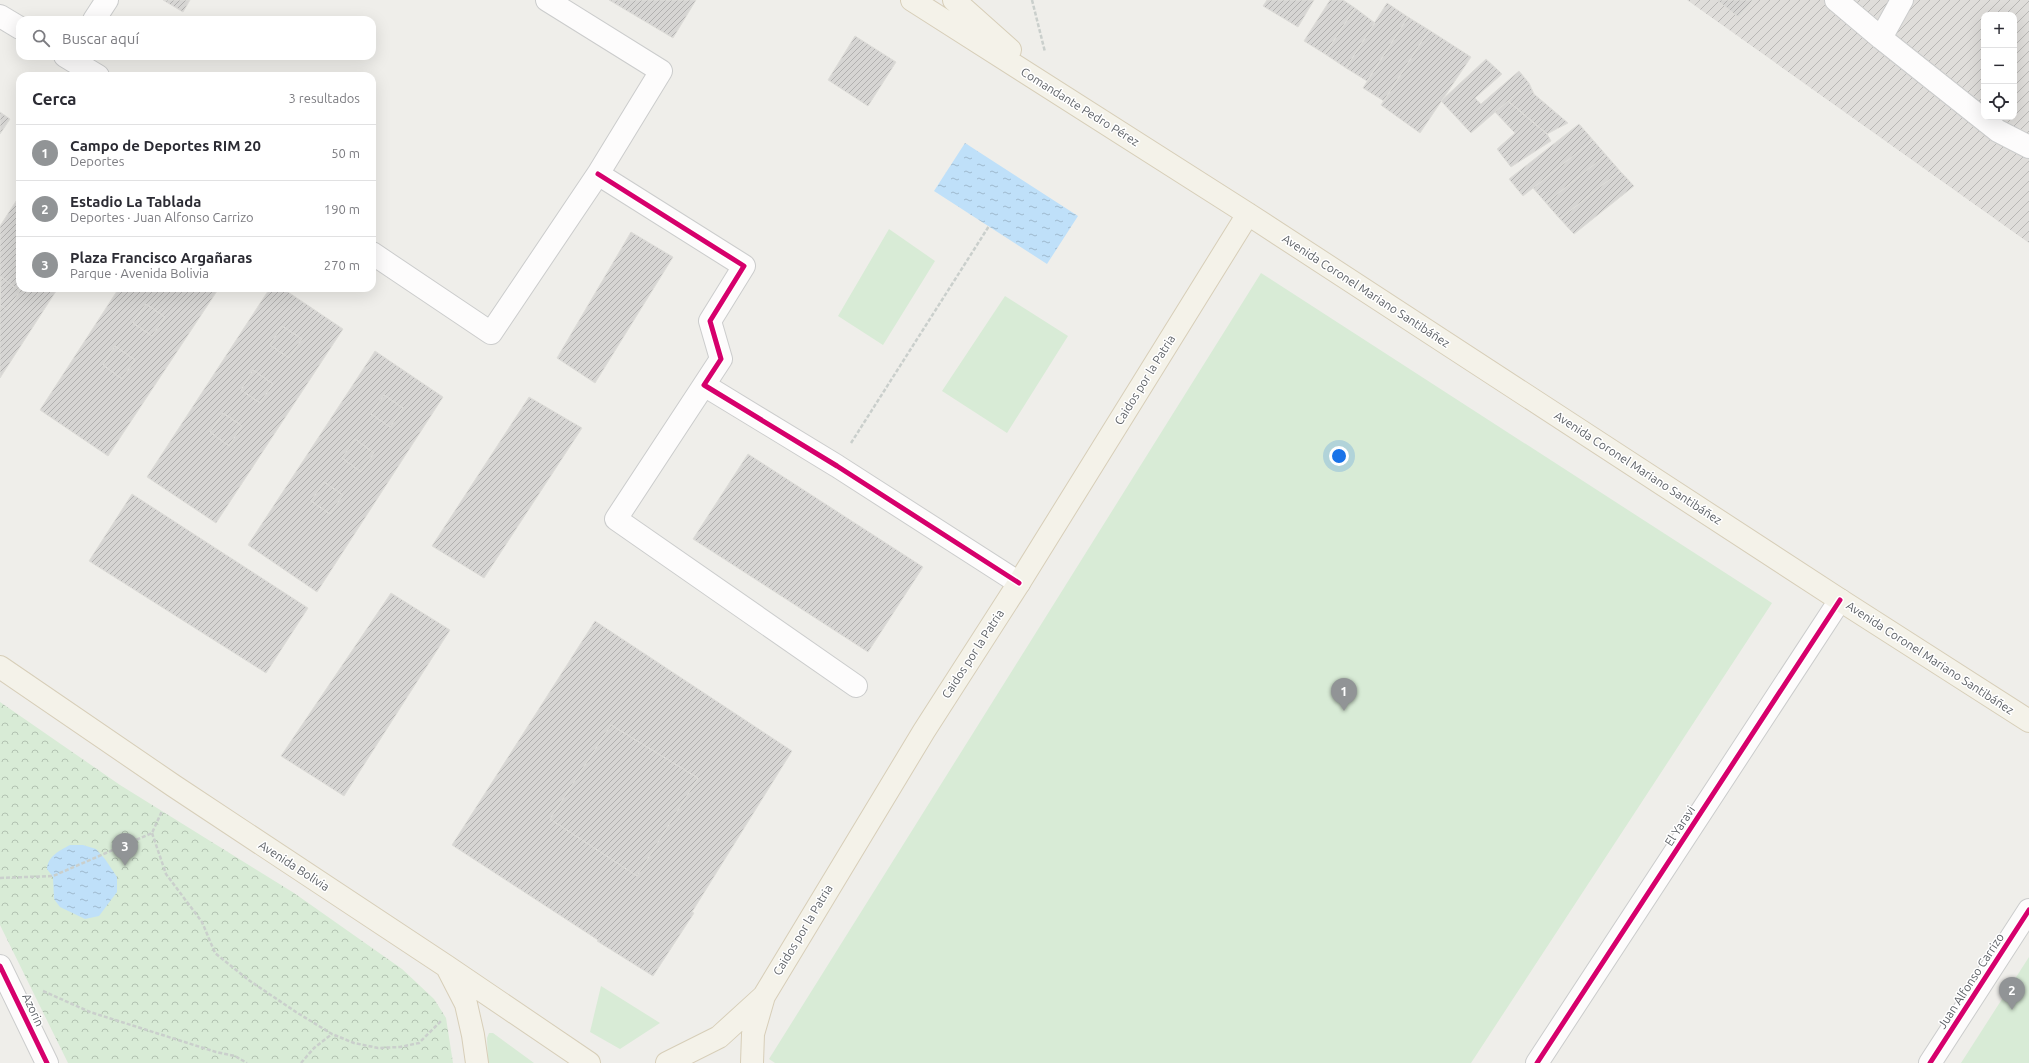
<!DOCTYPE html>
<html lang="es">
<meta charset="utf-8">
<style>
:root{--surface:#fff;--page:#f2f2f3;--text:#2b2b33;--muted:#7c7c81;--line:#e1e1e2;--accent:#919496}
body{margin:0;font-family:Ubuntu,sans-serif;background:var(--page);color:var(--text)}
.controls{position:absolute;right:12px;top:12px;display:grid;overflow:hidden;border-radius:8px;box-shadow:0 4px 16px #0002}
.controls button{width:36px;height:36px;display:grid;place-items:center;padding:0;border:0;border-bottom:1px solid var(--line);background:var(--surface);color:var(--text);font:20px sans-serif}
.you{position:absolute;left:1339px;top:456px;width:14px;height:14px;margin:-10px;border:3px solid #fff;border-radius:50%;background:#1a73e8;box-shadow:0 0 0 6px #1a73e833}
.badge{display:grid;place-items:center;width:26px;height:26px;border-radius:50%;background:var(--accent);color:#fff;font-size:13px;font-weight:700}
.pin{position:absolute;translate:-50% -33px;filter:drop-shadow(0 1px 2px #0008)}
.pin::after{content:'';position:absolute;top:21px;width:14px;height:12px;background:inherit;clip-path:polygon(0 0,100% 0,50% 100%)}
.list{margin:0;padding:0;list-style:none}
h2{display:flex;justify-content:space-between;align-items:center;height:52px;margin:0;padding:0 16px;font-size:17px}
h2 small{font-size:13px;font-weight:400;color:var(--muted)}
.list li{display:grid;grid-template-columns:26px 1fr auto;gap:12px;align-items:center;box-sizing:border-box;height:56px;padding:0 16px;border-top:1px solid var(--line)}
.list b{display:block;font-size:15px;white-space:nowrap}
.list p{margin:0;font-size:13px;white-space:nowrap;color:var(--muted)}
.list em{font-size:13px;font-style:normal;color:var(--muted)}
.icon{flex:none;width:22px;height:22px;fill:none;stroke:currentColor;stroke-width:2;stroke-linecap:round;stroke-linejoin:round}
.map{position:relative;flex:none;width:2029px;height:1063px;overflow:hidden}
.search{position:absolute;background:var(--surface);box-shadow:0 4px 16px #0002;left:16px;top:16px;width:360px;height:44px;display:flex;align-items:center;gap:10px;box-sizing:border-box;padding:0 14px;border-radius:12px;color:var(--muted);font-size:15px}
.panel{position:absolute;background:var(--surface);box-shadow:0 4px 16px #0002;left:16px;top:72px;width:360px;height:220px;border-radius:12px}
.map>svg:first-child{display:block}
.industrial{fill:url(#industrial-furrows);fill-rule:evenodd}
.grass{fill:#d8ebd6}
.park{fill:url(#park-crowns)}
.water{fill:url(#water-ripples)}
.building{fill:url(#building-hatch);stroke:#deddd9}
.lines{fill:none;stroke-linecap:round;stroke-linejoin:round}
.minor-casing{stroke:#cbcccc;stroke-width:24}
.major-casing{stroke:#d7ceb8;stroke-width:24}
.path{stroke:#cacfcc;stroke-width:2.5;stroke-dasharray:4 2;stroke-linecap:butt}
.minor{stroke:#fdfcfc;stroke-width:22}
.major{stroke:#f4f2e9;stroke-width:22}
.cycleway-casing{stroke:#fff;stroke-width:8}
.cycleway{stroke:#d6006c;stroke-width:5}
.labels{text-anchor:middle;stroke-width:3;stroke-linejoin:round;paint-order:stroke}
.street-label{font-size:12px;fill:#5f6368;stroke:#fff}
</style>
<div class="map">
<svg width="2029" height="1063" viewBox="0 0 2029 1063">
<defs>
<pattern id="industrial-furrows" width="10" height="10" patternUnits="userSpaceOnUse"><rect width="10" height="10" fill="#dfddda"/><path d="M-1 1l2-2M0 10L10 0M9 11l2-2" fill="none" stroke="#b8b7b5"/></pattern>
<pattern id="park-crowns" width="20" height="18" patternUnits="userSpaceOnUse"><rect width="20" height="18" fill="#d8ebd6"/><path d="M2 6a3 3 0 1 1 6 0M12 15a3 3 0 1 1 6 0" fill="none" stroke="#b2c2b1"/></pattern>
<pattern id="water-ripples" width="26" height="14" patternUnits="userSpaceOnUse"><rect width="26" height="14" fill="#bfe0f9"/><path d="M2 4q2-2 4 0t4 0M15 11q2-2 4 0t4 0" fill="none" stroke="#9eb9cd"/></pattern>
<pattern id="building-hatch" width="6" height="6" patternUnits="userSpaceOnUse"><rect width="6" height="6" fill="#d6d5d3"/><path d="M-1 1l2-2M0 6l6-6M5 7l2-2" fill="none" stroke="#b1b0af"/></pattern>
</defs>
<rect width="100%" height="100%" fill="#efeeea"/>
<path class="industrial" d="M1687 0H2029V243ZM1984 15H2014V117H1984Z"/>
<path class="grass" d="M889 229 935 261 883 345 838 316Z
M1261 273 1772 603 1471 1063H775L769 1059Z
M1005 296 1068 336 1007 433 942 391Z
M2029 957V1063H1961Z
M601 986 660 1023 620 1049 590 1032Z
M489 1033H493L534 1063H488L487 1038Z"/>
<path class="park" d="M0 702 120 785 294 893 402 969 434 999 446 1018 453 1063H68L0 925Z"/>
<path class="water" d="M965 143 1078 216 1047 264 934 191Z
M70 845H83L96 849 105 859 117 877V892L99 916 85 919 60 907 54 899 53 877 47 869C48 856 59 851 70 845Z"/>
<path class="building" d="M163 0H190L183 12Z
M609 0H696L673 38Z
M1267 0H1314L1298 27 1263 6Z
M1330 0H1343L1355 8 1325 54 1304 41Z
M1717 0H1753L1738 17Z
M1387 3 1408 17 1367 81 1346 68Z
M1355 8 1375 23 1346 68 1325 54Z
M1408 17 1429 30 1384 101 1363 88Z
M1429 30 1471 57 1420 133 1381 105Z
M855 36 896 62 868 106 828 80Z
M1486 59 1502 74 1475 98 1481 104 1519 71 1529 83 1471 133 1441 101Z
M1529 83 1534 94 1568 123 1547 134 1508 101Z
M1508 101 1547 134 1551 141 1511 167 1497 149 1515 133 1495 112Z
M0 112 10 119 0 134Z
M1579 124 1593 140 1523 196 1509 179Z
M1593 140 1606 155 1546 203 1533 188Z
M1606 155 1620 171 1560 219 1546 203Z
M1620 171 1634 186 1574 234 1560 219Z
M20 195V288H58L0 378V226Z
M631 232 673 257 595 383 557 358Z
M1 277 20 291 7 310 0 305Z
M119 288H219L108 456 40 410Z
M270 288H282L343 329 216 523 147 477Z
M146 304 165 317 152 336 133 323Z
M282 326 302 339 289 358 270 345Z
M115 346 135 360 122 379 103 365Z
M375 351 443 397 317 592 248 545Z
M253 370 273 384 260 403 241 390Z
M384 395 403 408 390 427 371 414Z
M529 397 582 428 484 578 432 546Z
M223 413 242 426 229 446 210 432Z
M355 439 374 453 361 472 342 458Z
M748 454 923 567 868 652 693 539Z
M324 482 343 495 330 514 311 501Z
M132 494 308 608 266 673 89 561Z
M391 593 450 630 344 796 281 756Z
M595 621 792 751 692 912 694 913 653 976 597 941 598 940 452 845Z
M611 725 698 778 637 876 550 819Z"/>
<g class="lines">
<g class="minor-casing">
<path id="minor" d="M1836 0 1881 38
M1902 0 1881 38 1998 131 2029 147
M0 16 20 28
M94 20 107 0
M65 56 98 76
M598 174 744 266 710 321 721 359 704 385 837 466 1019 583
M372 253 491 333 598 174 661 71 547 0
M704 385 616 519 856 686
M0 966 47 1063
M1537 1063 1840 600
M1930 1063 2029 910"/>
</g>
<g class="major-casing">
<path id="major" d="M912 0 1248 214 1840 600 2029 721
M954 0 1010 50
M0 667 174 786 446 966 589 1063
M448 969 466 1004 473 1035 477 1063
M667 1063 719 1037 764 996 924 731 1019 583 1248 214
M752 1063 753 1034 764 996"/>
</g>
<path class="path" d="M1032 0 1045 52
M851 443 989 226
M152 833 166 874 202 922 215 953 250 981 296 1012 332 1034 354 1043 378 1048 400 1047 419 1043 442 1020
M0 878 53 876 152 833 162 811
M43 991 90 1012 216 1052 235 1056 247 1063
M301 1063 314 1048 332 1034"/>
<use href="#minor" class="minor"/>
<use href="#major" class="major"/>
<g class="cycleway-casing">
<path id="cycleway" d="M598 174 744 266 710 321 721 359 704 385 837 466 1019 583
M0 966 47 1063
M1537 1063 1840 600
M1930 1063 2029 910"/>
</g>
<use href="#cycleway" class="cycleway"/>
</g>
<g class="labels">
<g class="street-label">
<text transform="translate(1080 107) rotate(32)" y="4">Comandante Pedro Pérez</text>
<text transform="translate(1366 291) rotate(33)" y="4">Avenida Coronel Mariano Santibáñez</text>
<text transform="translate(1145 380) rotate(-58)" y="4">Caidos por la Patria</text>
<text transform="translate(1638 468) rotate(33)" y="4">Avenida Coronel Mariano Santibáñez</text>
<text transform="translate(973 654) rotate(-57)" y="4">Caidos por la Patria</text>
<text transform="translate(1930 658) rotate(33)" y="4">Avenida Coronel Mariano Santibáñez</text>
<text transform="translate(1680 826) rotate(-57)" y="4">El Yaravi</text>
<text transform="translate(294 866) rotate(33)" y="4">Avenida Bolivia</text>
<text transform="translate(803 930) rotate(-59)" y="4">Caidos por la Patria</text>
<text transform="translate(1971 981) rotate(-57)" y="4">Juan Alfonso Carrizo</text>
<text transform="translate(33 1010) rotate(65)" y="4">Azorin</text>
</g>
</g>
</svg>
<div class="controls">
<button>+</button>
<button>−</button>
<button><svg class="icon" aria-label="locate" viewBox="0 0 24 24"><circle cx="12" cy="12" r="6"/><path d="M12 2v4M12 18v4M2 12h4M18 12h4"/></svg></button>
</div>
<div class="you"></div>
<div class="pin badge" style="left:1344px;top:711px">1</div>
<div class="pin badge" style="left:2012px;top:1010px">2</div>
<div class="pin badge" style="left:125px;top:866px">3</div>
<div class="search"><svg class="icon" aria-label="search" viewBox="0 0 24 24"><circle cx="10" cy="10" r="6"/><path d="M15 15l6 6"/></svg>Buscar aquí</div>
<section class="panel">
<h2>Cerca<small>3 resultados</small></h2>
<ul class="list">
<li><span class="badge">1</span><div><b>Campo de Deportes RIM 20</b><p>Deportes</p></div><em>50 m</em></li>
<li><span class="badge">2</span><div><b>Estadio La Tablada</b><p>Deportes · Juan Alfonso Carrizo</p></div><em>190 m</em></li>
<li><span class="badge">3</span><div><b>Plaza Francisco Argañaras</b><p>Parque · Avenida Bolivia</p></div><em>270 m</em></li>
</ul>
</section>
</div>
